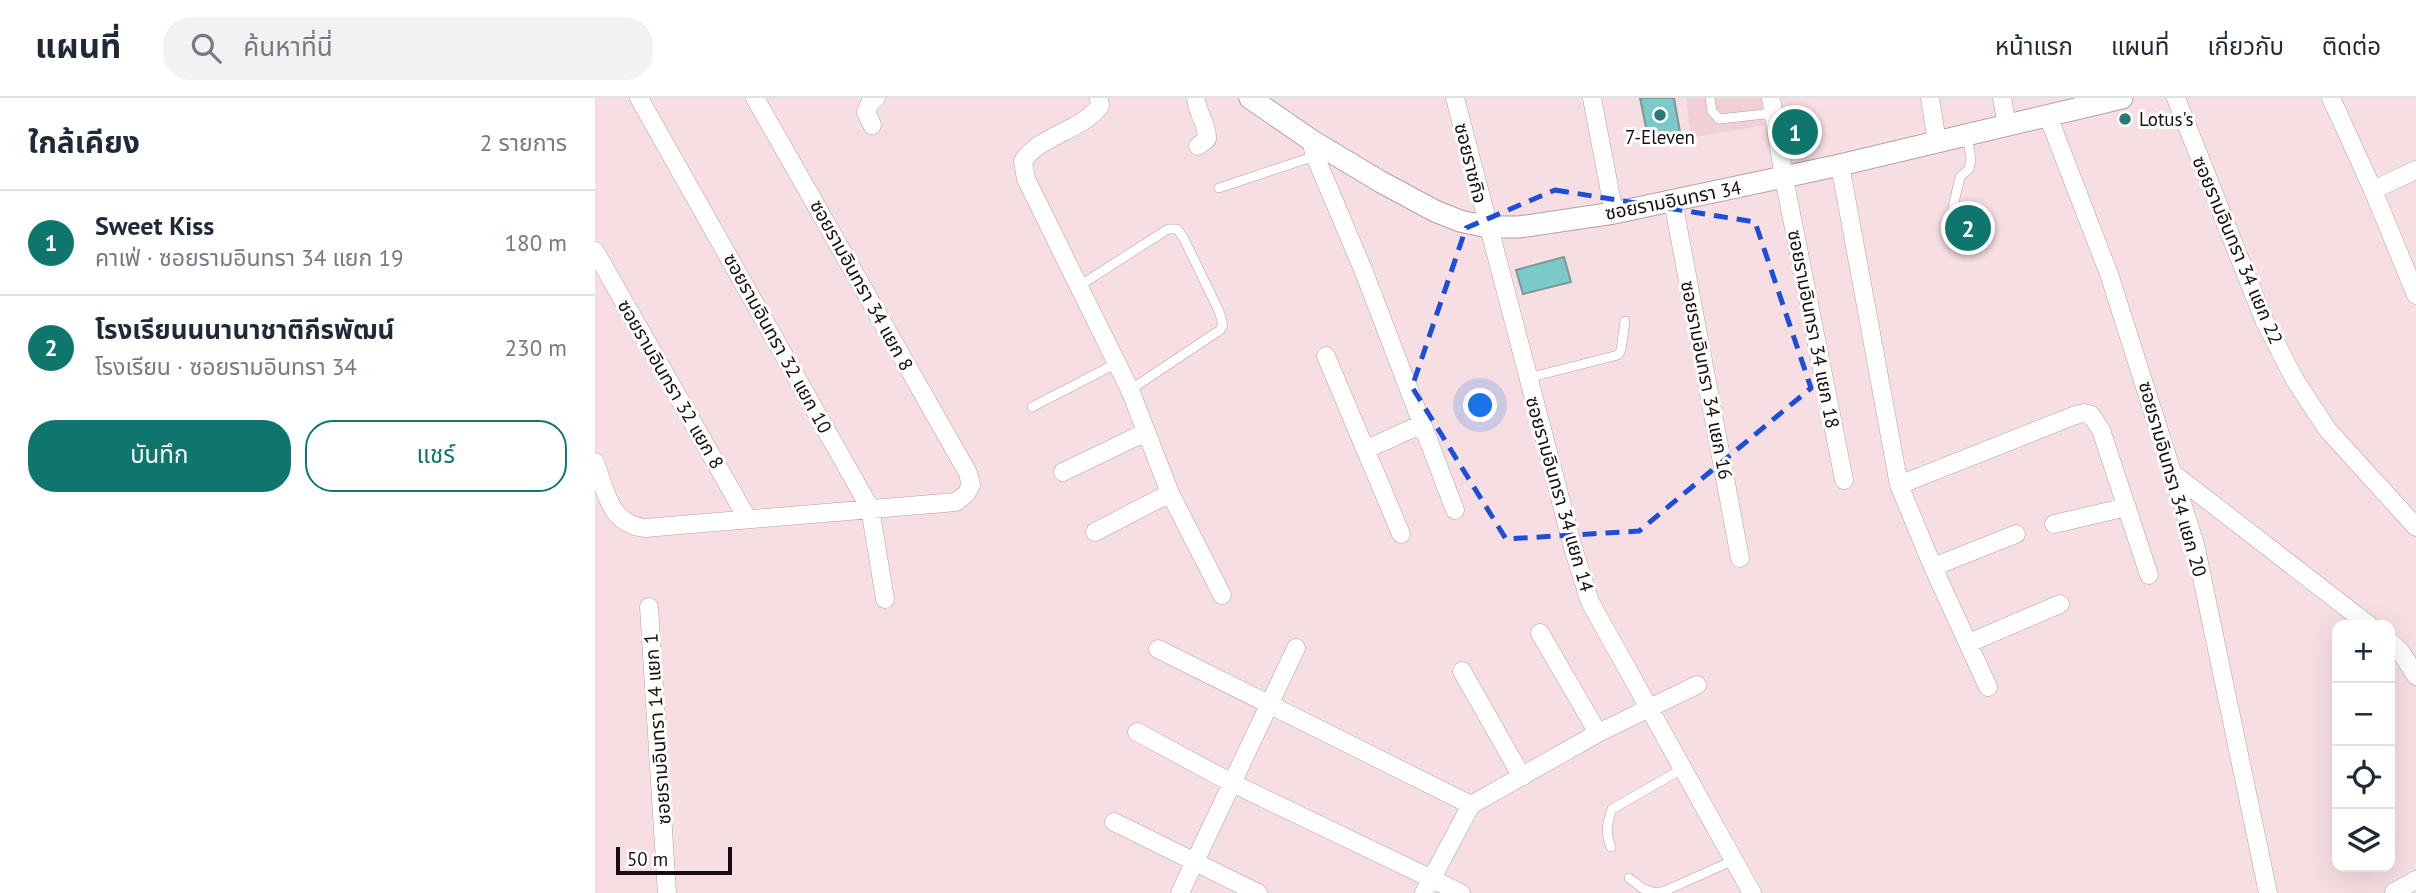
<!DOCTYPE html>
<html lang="th">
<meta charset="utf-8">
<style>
:root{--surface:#fff;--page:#f2f2f3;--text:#1f2937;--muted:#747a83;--line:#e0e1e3;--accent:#0f766e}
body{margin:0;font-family:"PT Sans","Noto Sans Thai",sans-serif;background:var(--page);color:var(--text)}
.controls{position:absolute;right:21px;bottom:21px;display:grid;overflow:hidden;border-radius:14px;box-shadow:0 7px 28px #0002}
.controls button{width:63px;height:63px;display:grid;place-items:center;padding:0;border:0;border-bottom:2px solid var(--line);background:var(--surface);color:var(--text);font:35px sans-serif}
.scale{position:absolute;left:21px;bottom:18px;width:116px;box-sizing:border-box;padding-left:7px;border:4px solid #160e10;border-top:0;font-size:19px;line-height:24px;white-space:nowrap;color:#160e10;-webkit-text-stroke:5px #fff;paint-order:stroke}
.you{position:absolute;left:886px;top:308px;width:24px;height:24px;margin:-18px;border:5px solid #fff;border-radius:50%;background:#1a73e8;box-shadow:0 0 0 10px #1a73e833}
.badge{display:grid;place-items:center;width:46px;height:46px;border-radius:50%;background:var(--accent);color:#fff;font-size:23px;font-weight:700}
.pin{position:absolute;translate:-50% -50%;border:4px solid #fff;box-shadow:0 2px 7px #0006}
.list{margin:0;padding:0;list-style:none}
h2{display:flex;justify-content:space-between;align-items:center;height:91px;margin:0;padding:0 28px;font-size:30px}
h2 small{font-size:23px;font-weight:400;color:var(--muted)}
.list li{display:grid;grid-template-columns:46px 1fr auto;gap:21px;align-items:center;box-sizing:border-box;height:105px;padding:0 28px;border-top:2px solid var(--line)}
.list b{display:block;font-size:26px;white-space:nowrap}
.list p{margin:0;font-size:23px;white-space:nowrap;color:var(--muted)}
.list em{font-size:23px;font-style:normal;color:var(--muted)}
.actions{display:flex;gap:14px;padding:21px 28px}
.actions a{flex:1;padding:16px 0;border:2px solid var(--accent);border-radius:28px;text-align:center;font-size:24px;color:var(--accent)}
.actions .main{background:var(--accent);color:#fff}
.icon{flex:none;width:38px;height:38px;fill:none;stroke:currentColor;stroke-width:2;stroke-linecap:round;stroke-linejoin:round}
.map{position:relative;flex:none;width:1821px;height:795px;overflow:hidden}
header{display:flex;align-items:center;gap:42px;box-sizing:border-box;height:98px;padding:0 35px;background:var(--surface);border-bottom:2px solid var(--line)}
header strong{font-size:33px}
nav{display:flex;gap:38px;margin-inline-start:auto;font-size:24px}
.search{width:490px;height:63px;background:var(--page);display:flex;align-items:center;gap:18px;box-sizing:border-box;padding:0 24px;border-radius:28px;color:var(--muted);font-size:26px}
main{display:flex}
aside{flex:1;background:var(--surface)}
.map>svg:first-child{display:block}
.built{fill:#f0cfd5}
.building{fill:#7bcaca;stroke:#7f9797;stroke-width:2}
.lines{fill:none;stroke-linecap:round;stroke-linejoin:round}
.service-casing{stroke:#b69fa4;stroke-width:10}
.minor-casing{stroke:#b69fa4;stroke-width:19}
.tertiary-casing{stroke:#b69fa4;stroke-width:23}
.service{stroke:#fff;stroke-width:9}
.minor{stroke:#fff;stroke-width:18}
.tertiary{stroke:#fff;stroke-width:21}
.marked{fill:none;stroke:#1d4ed8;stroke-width:5;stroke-dasharray:14 9;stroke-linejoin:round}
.poi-dot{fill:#2d7778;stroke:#fff;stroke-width:2.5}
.labels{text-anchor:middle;stroke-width:6;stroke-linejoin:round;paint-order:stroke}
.poi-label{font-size:19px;fill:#160e10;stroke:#fff;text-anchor:start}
.street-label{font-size:19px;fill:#160e10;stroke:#fff}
</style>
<header>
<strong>แผนที่</strong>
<div class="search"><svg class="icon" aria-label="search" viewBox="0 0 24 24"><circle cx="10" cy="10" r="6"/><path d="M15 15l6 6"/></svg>ค้นหาที่นี่</div>
<nav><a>หน้าแรก</a><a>แผนที่</a><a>เกี่ยวกับ</a><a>ติดต่อ</a></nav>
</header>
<main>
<aside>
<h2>ใกล้เคียง<small>2 รายการ</small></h2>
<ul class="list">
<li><span class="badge">1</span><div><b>Sweet Kiss</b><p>คาเฟ่ · ซอยรามอินทรา 34 แยก 19</p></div><em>180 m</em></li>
<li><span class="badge">2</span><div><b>โรงเรียนนนานาชาติกีรพัฒน์</b><p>โรงเรียน · ซอยรามอินทรา 34</p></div><em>230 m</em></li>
</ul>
<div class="actions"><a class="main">บันทึก</a><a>แชร์</a></div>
</aside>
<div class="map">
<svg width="1821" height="795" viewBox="0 0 1821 795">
<rect width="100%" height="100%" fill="#f7dee3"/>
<path class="built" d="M1091 0H1166L1170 27 1096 40Z"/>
<path class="building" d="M1045 0H1079L1085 34 1053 39Z
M969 159 976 184 928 196 921 172Z"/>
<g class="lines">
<g class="service-casing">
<path id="service" d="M1115 0 1117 13 1124 21 1179 15
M624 90 720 58
M1358 109 1365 79 1374 71 1376 61 1372 37
M484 188 573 131H582L588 139 624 213 628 227 625 232 535 292
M933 280 1023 257 1026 252 1030 223
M437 309 522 265
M1016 749C1010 735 1012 725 1017 711L1087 671
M1034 780 1047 790 1060 795
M1061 795 1072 792 1139 762"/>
</g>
<g class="minor-casing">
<path id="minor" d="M44 0 275 410 290 501
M504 0 505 8C484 34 446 37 428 63L431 81 535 292 575 395 627 497
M601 0C601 14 613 26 612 41L603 48
M860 0 979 453 995 504 1157 795
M997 0 1019 115
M1176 0 1189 80 1249 382
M1335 0 1342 44
M1407 0 1412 28
M1581 0 1669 222 1700 282 1732 331 1821 429
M1736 0 1778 92 1821 197
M1453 18 1514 176 1600 446 1673 795
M277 27 271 14 275 5 281 0
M716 42 720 58 769 174 860 412
M1245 67 1304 387 1338 469 1393 589
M1778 92 1821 72
M1078 103 1145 460
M0 153 152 420
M731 258 806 436
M772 351 827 326
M0 364C11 393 14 426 50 430L361 404 371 396 376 387 373 375 160 0
M468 374 551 334
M1580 377 1774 527
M1304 387 1478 318 1488 315 1496 317 1506 332 1554 477
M1459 426 1532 409
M500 434 575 395
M1338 469 1421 436
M54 509 72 795
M945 535 1003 635
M1795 544 1806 554 1821 578
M1374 545 1465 506
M563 551 876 707
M867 573 927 679
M542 634 635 684 866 795
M519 724 663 795
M1799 794 1821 782
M585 795 701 550
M829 795 876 707 1003 635 1102 587"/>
</g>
<g class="tertiary-casing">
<path id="tertiary" d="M655 0 716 42 786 84 840 113 865 123 893 129H924L1019 115 1245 67 1527 0"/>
</g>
<use href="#service" class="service"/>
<use href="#minor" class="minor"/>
<use href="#tertiary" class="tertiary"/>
</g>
<path class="marked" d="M960 92 1160 124 1216 290 1044 433 911 441 817 289 871 130Z"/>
<g class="poi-dot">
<circle cx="1065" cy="17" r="7"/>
<circle cx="1530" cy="21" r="7"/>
</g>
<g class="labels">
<g class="poi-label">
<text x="1544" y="28">Lotus's</text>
<text x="1065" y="46" text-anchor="middle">7-Eleven</text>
</g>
<g class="street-label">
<text transform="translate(876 65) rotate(76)" y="7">ซอยราชกิจ</text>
<text transform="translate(1078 102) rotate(-11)" y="7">ซอยรามอินทรา 34</text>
<text transform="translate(1643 152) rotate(67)" y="7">ซอยรามอินทรา 34 แยก 22</text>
<text transform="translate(267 187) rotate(61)" y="7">ซอยรามอินทรา 34 แยก 8</text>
<text transform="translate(1219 231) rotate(79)" y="7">ซอยรามอินทรา 34 แยก 18</text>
<text transform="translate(183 245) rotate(61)" y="7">ซอยรามอินทรา 32 แยก 10</text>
<text transform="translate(1112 282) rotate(79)" y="7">ซอยรามอินทรา 34 แยก 16</text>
<text transform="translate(76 286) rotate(60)" y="7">ซอยรามอินทรา 32 แยก 8</text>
<text transform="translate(1578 381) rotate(74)" y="7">ซอยรามอินทรา 34 แยก 20</text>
<text transform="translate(965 396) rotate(74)" y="7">ซอยรามอินทรา 34 แยก 14</text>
<text transform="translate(62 631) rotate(-94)" y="7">ซอยรามอินทรา 14 แยก 1</text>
</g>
</g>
</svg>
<div class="controls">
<button>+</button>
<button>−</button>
<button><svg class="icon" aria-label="locate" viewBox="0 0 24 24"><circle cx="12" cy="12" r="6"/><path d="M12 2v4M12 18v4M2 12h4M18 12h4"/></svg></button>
<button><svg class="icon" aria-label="layers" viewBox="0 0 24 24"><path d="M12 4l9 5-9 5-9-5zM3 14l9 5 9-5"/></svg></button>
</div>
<div class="scale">50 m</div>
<div class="you"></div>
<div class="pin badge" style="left:1200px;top:34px">1</div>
<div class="pin badge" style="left:1373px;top:130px">2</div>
</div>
</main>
